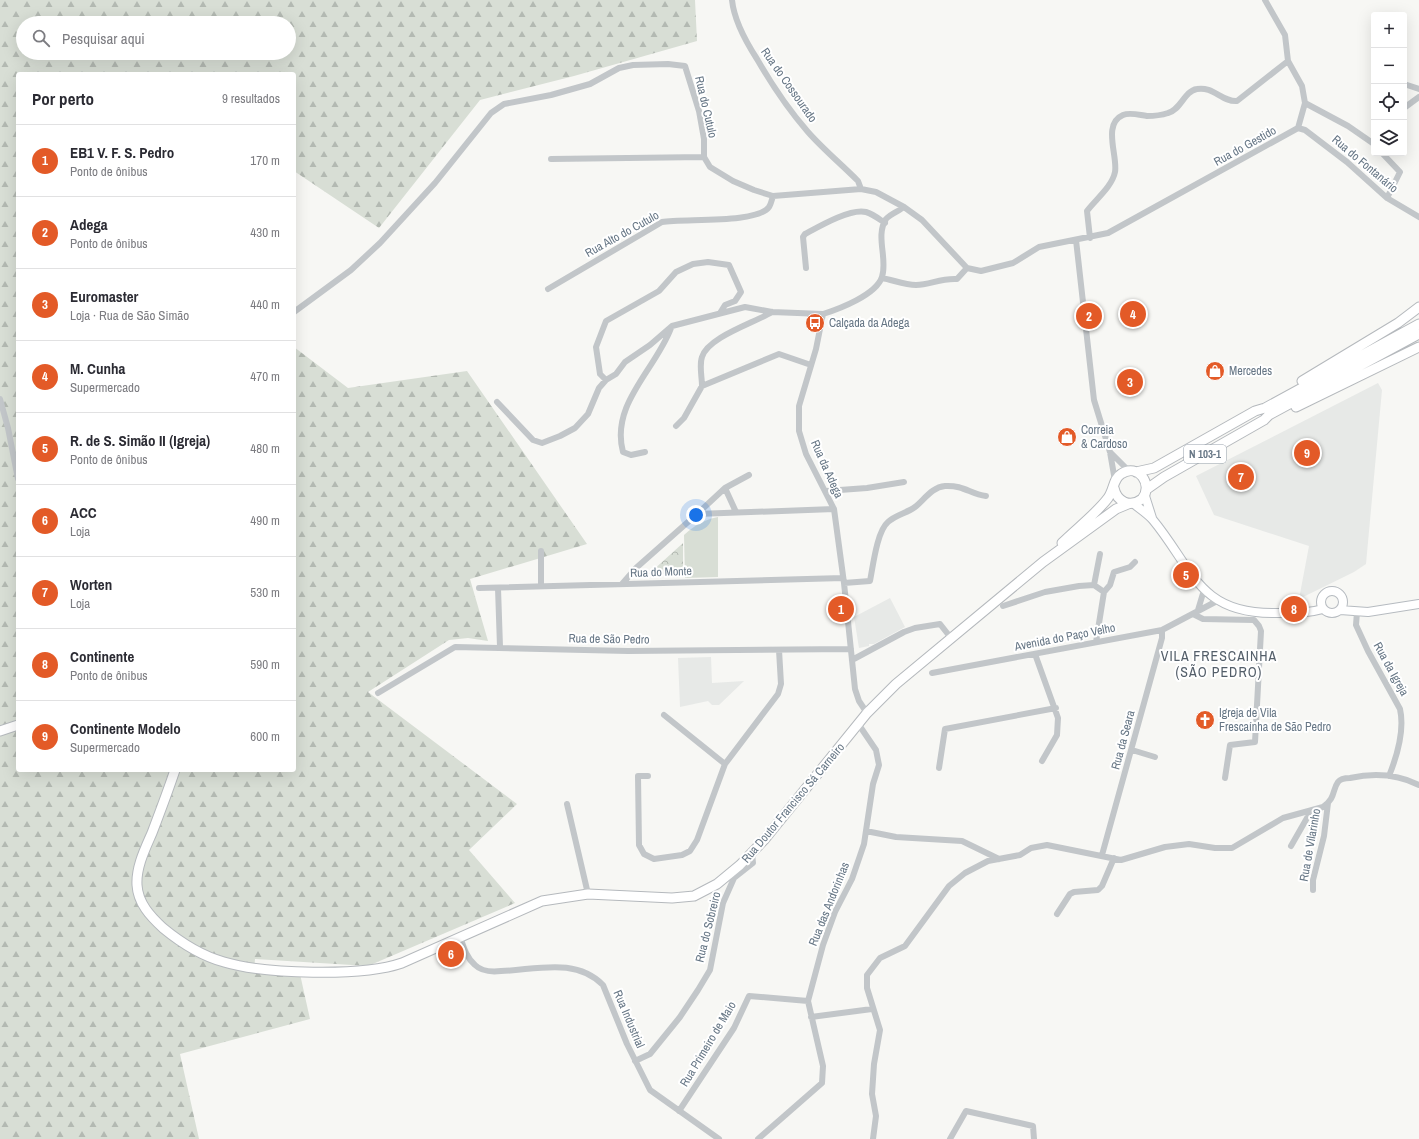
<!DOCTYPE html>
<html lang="pt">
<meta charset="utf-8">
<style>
:root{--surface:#fff;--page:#f7f7f7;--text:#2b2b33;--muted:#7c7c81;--line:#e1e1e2;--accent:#e35a27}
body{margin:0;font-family:"Archivo Narrow",sans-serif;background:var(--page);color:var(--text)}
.controls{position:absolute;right:12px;top:12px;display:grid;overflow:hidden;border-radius:4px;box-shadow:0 4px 16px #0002}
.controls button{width:36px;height:36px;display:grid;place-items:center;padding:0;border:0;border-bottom:1px solid var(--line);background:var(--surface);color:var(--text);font:20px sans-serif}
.you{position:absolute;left:696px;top:515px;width:14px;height:14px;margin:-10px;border:3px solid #fff;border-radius:50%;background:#1a73e8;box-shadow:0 0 0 6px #1a73e833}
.badge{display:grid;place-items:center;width:26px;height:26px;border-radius:50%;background:var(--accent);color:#fff;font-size:13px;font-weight:700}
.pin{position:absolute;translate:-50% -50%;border:2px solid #fff;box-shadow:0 1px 4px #0006}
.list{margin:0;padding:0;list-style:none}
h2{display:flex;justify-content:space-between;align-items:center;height:52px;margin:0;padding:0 16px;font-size:17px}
h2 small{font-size:13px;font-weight:400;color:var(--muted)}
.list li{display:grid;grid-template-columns:26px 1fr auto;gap:12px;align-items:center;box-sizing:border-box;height:72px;padding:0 16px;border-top:1px solid var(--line)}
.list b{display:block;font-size:15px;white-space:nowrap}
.list p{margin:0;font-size:13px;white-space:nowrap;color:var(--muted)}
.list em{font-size:13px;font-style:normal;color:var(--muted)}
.icon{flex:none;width:22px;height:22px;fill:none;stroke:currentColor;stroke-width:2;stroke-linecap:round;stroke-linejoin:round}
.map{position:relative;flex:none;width:1419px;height:1139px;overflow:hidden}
.search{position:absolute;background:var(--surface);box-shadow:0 4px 16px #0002;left:16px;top:16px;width:280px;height:44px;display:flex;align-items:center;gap:10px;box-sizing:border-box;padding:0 14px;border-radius:22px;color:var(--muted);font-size:15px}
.panel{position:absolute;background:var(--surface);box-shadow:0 4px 16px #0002;left:16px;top:72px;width:280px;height:700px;border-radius:4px}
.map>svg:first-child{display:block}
.built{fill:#e7e9e7}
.forest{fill:url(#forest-firs);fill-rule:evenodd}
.park{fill:url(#park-crowns)}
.pitch{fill:#d8ded5}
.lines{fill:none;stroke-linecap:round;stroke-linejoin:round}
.secondary-casing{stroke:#b6bbc0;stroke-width:10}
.primary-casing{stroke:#b5b9bd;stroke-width:11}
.street{stroke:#c2c6c9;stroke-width:6}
.secondary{stroke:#fff;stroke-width:8}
.primary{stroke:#fff;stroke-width:9}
.labels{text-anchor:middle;stroke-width:4;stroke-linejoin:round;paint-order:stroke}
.shield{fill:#fff;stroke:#949faa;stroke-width:1}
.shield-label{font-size:11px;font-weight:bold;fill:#667685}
.street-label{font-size:12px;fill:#667685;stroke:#fff}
.poi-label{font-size:12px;fill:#667685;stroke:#fff;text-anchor:start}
.quarter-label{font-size:14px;letter-spacing:1px;fill:#545f6a;stroke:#fff}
</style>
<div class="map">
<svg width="1419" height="1139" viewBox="0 0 1419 1139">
<defs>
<pattern id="forest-firs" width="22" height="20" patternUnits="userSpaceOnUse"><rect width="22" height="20" fill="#d8ded5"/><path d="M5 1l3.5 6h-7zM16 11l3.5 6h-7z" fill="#b3b9b2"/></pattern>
<pattern id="park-crowns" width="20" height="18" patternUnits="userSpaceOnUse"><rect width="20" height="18" fill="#d8ded5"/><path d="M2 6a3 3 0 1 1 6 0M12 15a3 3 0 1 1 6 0" fill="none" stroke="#b3b9b2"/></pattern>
</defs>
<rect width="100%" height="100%" fill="#f7f7f4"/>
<path class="built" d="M1378 383 1382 390 1366 564 1354 572 1299 599 1309 546 1214 515 1196 476Z
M890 598 905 627 874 644H869V646L859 648 854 617Z
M711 657 712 683 744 681 719 705H712L708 701 680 707 678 658Z"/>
<path class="forest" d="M0 0H695L697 41 574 76 480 100 379 228 294 171V74H18V770H294V347L348 388 467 371 587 544 470 579 488 641 468 638 449 640 368 692 517 804 469 850 515 903 368 966 255 959 254 972 300 974 310 1019 180 1054 199 1139H0ZM23 23H289V53H23Z"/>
<path class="park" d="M683 543V574H649L651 572Z"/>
<path class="pitch" d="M718 517V577L685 578 684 535C695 525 703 520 718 517Z"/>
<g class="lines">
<g class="secondary-casing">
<path id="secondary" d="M1145 496 1152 518
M1134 504C1140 509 1148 514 1153 520 1192 567 1198 613 1272 613 1289 613 1306 614 1323 609
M1321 602a11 11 0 1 1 22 0a11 11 0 1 1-22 0Z
M1340 610 1368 612 1419 604"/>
</g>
<g class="primary-casing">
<path id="primary" d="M1302 381 1398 323 1419 307
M1296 407 1419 347
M1136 472 1154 468 1255 411 1265 408 1419 324
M1147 489 1164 477 1264 420 1269 415 1419 334
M1062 543C1076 529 1097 513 1108 498 1114 490 1113 479 1121 474 1138 462 1154 485 1142 499 1130 508 1117 502 1114 488
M0 731 18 725
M175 770C168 791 160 812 152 833 145 849 136 867 137 885 138 903 150 916 163 928 180 942 202 956 224 962 264 974 362 977 402 963L542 901 588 894 672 898 694 896 717 884 740 865 764 840 867 713 896 684 1043 562 1116 509 1128 504"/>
</g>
<path class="street" d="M732 0C734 20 746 42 757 59 772 85 788 109 808 132 823 149 841 164 858 181L861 189
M1374 55V77
M1404 84 1419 89
M1305 103 1348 126 1374 144
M1404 108 1419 97
M1298 128 1305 130 1347 162 1387 198 1419 217
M1382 153 1400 172 1387 198
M551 159 704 157
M1090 238 1087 211C1095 200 1112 187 1115 172 1118 156 1102 124 1123 115 1130 112 1139 115 1147 116 1153 116 1162 115 1168 113 1181 110 1184 91 1197 89 1213 86 1222 102 1237 101L1288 61
M1076 240 1094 400 1110 452 1115 481
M806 268 803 237 805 234C818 227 850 208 866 212 873 214 879 219 885 223
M882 278C893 280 905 285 916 285 930 285 940 278 957 279L967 268
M548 289 662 222C683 218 757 224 769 207 771 204 772 199 773 196
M294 312 351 270 380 243 435 183 491 113 504 104 551 95 590 84 619 68 633 65 668 64 685 66 699 111 704 139V157L710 167 733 181 754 190 773 196 861 189 876 192 904 207 922 220 967 268 981 271 1013 263 1039 247 1108 233 1298 128 1305 103 1302 86 1288 61 1285 35 1265 0
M606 380 600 374 596 347 606 321 659 291 676 272 693 264 708 262 729 265 741 292 735 301 725 305 720 313
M702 386C702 377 699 365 702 357 708 337 754 323 772 312
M0 399 8 428 18 479
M497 402 533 440 542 443 560 436 575 428 588 414 599 388 606 380 616 374 625 362 650 345 672 326 745 307 772 312 823 314
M676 426 684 418 702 386 779 354 811 365
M645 452 631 455 623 452C610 404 656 369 671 328
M1110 452 1129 471
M725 488 749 475
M826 491 867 488 904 482
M697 514 725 488 736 512
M541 551V586
M844 583 870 581C873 566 877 531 888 522 895 515 907 513 915 507 924 500 932 487 945 486 964 485 970 494 986 496
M622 584 636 568 697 514 834 509
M1094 585 1100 554
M479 588 843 578
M498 588 500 647
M1003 606 1045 592 1079 586 1094 585 1104 592
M1198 610 1204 590
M1357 612 1356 625 1368 651 1400 709C1405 731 1397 756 1389 776
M1193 614 1203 619 1254 620 1259 626 1261 631 1255 742 1230 745 1225 778
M1096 642 1104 592 1110 585 1114 572 1130 567 1135 562
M1035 654 1058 718 1057 735 1042 761
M852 660 904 632 915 628 940 624 951 638
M932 673 1162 630 1217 601
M378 693 455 647 628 651 851 649
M867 713 859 701 855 689 844 583 834 509 806 454 799 431V406L816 349 823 314C839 309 876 295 882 277 888 259 875 236 886 219 890 214 899 211 904 207
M664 715 725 764
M1132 750 1155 757
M939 768 945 729 1056 708
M648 776H638L639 845 644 854 654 859 682 855 690 851 697 840 725 764 778 694 781 684 779 650
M567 804 588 894
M866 831 896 837 962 841 999 859
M1291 846 1307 818 1316 810
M1102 855 1162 638V630
M1313 890V880L1324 836 1328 803
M1057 914 1070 894 1074 892 1098 890 1102 886 1114 858
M461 939C464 949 467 958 475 965 482 972 492 972 501 971 536 970 575 957 603 985L627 1044 650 1090 719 1139
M811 1017 872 1009
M635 1061 650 1054 680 1017 698 990 710 970 723 903 734 878 753 863 752 853
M679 1111 734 1028 749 996 808 1001
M758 1139 822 1083 823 1066 808 1001 823 945 835 912 852 879 864 844 873 784 879 765 876 750 859 725
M873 1139 876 1116 872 1094 874 1064 880 1030 867 988V975L880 958 905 946 949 886 965 873 988 861 1020 855 1031 848 1047 845 1121 860 1165 847 1189 844 1215 848H1232L1283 818 1323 807C1336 798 1332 790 1338 782 1341 778 1346 778 1350 778 1373 773 1397 774 1419 785
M950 1139 966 1111 1033 1126 1034 1139"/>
<use href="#secondary" class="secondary"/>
<use href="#primary" class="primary"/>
</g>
<defs>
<g id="bus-disc" transform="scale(1)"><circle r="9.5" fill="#e35a27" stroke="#fff"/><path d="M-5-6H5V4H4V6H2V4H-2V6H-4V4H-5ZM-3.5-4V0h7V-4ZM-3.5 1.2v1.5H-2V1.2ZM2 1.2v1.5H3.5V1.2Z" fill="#fff"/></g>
<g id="shop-disc" transform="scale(1)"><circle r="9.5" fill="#e35a27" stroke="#fff"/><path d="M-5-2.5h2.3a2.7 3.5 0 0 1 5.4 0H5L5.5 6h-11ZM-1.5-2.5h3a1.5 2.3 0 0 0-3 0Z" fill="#fff"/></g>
<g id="church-disc" transform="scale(1)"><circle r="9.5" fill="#e35a27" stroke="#fff"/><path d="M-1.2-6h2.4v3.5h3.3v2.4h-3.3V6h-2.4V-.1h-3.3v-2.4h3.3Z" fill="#fff"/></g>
</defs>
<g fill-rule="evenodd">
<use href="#bus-disc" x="815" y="323"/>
<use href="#shop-disc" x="1215" y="371"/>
<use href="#shop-disc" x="1067" y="437"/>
<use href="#church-disc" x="1205" y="720"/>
</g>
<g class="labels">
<rect class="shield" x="1184" y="445" width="42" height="18" rx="3"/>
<g class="shield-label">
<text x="1205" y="458">N 103-1</text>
</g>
<g class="street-label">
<text transform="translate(789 85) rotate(55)" y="4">Rua do Cossourado</text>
<text transform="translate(706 107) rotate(77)" y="4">Rua do Cutulo</text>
<text transform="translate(1245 146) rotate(-29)" y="4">Rua do Gestido</text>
<text transform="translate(1365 164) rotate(40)" y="4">Rua do Fontanário</text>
<text transform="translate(622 234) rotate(-29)" y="4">Rua Alto do Cutulo</text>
<text transform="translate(827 469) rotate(66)" y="4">Rua da Adega</text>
<text transform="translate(661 572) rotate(-2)" y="4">Rua do Monte</text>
<text transform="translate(1065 637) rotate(-11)" y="4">Avenida do Paço Velho</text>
<text transform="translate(609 639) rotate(1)" y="4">Rua de São Pedro</text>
<text transform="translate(1391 669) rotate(61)" y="4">Rua da Igreja</text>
<text transform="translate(1123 740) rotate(-75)" y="4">Rua da Seara</text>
<text transform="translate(793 803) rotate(-50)" y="4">Rua Doutor Francisco Sá Carneiro</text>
<text transform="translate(1310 845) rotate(-80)" y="4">Rua de Vilarinho</text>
<text transform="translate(829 904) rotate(-68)" y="4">Rua das Andorinhas</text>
<text transform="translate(708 927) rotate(-76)" y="4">Rua do Sobreiro</text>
<text transform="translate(629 1019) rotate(67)" y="4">Rua Industrial</text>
<text transform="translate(708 1044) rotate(-59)" y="4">Rua Primeiro de Maio</text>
</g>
<g class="poi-label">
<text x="829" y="327">Calçada da Adega</text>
<text x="1229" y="375">Mercedes</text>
<text x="1081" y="434">Correia<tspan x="1081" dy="14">&amp; Cardoso</tspan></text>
<text x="1219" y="717">Igreja de Vila<tspan x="1219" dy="14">Frescaínha de São Pedro</tspan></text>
</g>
<g class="quarter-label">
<text x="1219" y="661">VILA FRESCAINHA<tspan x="1219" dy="16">(SÃO PEDRO)</tspan></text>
</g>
</g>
</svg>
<div class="controls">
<button>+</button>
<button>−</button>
<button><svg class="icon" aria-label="locate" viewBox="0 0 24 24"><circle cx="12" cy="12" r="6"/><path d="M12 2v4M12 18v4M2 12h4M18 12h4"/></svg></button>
<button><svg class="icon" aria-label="layers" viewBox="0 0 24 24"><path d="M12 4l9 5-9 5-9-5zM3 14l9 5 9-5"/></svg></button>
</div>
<div class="you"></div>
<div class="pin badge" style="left:841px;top:609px">1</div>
<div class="pin badge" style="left:1089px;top:316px">2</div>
<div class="pin badge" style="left:1130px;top:382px">3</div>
<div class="pin badge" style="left:1133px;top:314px">4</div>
<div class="pin badge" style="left:1186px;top:575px">5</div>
<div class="pin badge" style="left:451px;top:954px">6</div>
<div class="pin badge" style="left:1241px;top:477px">7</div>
<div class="pin badge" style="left:1294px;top:609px">8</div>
<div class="pin badge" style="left:1307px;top:453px">9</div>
<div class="search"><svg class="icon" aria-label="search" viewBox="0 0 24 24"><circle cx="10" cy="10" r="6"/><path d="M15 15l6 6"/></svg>Pesquisar aqui</div>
<section class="panel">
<h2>Por perto<small>9 resultados</small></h2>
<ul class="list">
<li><span class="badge">1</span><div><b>EB1 V. F. S. Pedro</b><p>Ponto de ônibus</p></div><em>170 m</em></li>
<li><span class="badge">2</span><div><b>Adega</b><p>Ponto de ônibus</p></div><em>430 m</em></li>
<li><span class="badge">3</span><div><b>Euromaster</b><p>Loja · Rua de São Simão</p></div><em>440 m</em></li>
<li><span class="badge">4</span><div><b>M. Cunha</b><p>Supermercado</p></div><em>470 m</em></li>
<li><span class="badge">5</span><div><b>R. de S. Simão II (Igreja)</b><p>Ponto de ônibus</p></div><em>480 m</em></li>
<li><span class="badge">6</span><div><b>ACC</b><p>Loja</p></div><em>490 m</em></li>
<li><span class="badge">7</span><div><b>Worten</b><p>Loja</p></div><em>530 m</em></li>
<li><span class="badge">8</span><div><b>Continente</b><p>Ponto de ônibus</p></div><em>590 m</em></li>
<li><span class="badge">9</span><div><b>Continente Modelo</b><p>Supermercado</p></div><em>600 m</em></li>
</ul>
</section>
</div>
